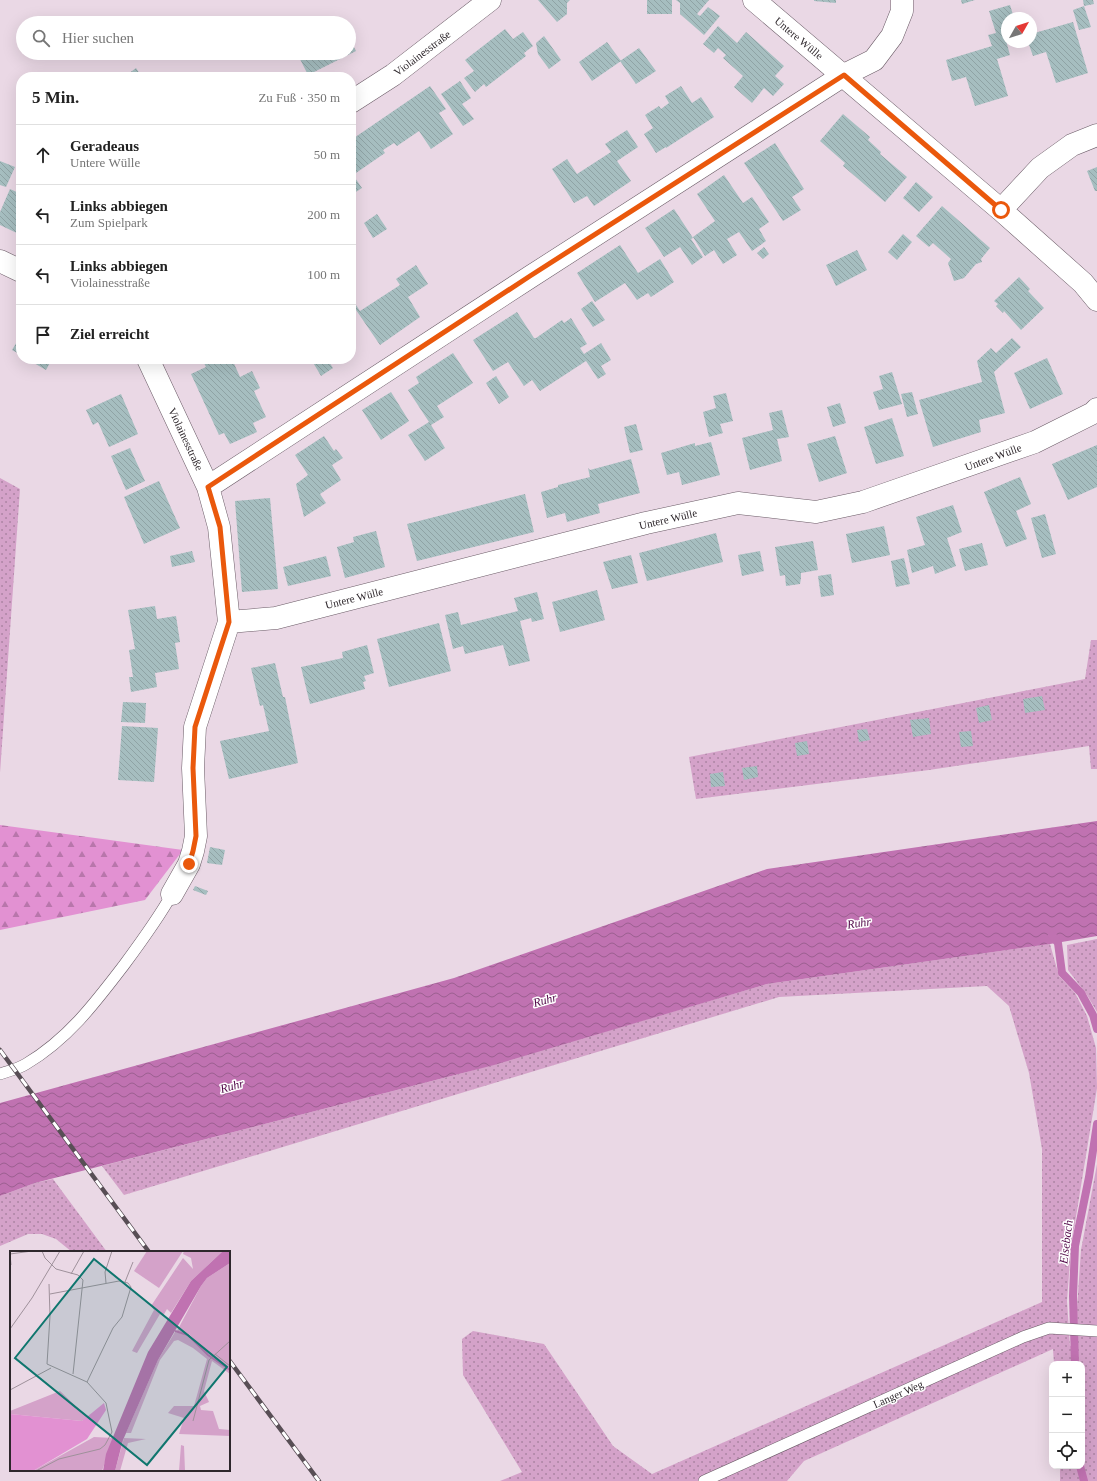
<!DOCTYPE html>
<html lang="de">
<meta charset="utf-8">
<style>
:root{--surface:#fff;--page:#f2f2f2;--text:#222;--muted:#767676;--line:#e0e0e0}
body{margin:0;font-family:"Times New Roman",serif;background:var(--page);color:var(--text)}
.controls{position:absolute;right:12px;bottom:12px;display:grid;overflow:hidden;border-radius:8px;box-shadow:0 4px 16px #0002}
.controls button{width:36px;height:36px;display:grid;place-items:center;padding:0;border:0;border-bottom:1px solid var(--line);background:var(--surface);color:var(--text);font:20px sans-serif}
.compass{position:absolute;left:1001px;top:12px;width:36px;height:36px;border-radius:50%;background:var(--surface);box-shadow:0 4px 16px #0002;rotate:51deg}
.stop{position:absolute;width:12px;height:12px;margin:-9px;border:3px solid #ea580c;border-radius:50%;background:#fff}
.stop.end{background:#ea580c;border-color:#fff;box-shadow:0 1px 4px #0008}
.list{margin:0;padding:0;list-style:none}
h2{display:flex;justify-content:space-between;align-items:center;height:52px;margin:0;padding:0 16px;font-size:17px}
h2 small{font-size:13px;font-weight:400;color:var(--muted)}
.list li{display:grid;grid-template-columns:26px 1fr auto;gap:12px;align-items:center;box-sizing:border-box;height:60px;padding:0 16px;border-top:1px solid var(--line)}
.list b{display:block;font-size:15px;white-space:nowrap}
.list p{margin:0;font-size:13px;white-space:nowrap;color:var(--muted)}
.list em{font-size:13px;font-style:normal;color:var(--muted)}
.icon{flex:none;width:22px;height:22px;fill:none;stroke:currentColor;stroke-width:2;stroke-linecap:round;stroke-linejoin:round}
.map{position:relative;flex:none;width:1097px;height:1481px;overflow:hidden}
.search{position:absolute;background:var(--surface);box-shadow:0 4px 16px #0002;left:16px;top:16px;width:340px;height:44px;display:flex;align-items:center;gap:10px;box-sizing:border-box;padding:0 14px;border-radius:22px;color:var(--muted);font-size:15px}
.panel{position:absolute;background:var(--surface);box-shadow:0 4px 16px #0002;left:16px;top:72px;width:340px;height:292px;border-radius:16px}
.map>svg:first-child{display:block}
.grass{fill:url(#grass-dots)}
.forest{fill:url(#forest-firs)}
.water{fill:url(#water-waves)}
.lines{fill:none;stroke-linecap:round;stroke-linejoin:round}
.stream{stroke:#c072b1;stroke-width:8}
.building{fill:url(#building-back-hatch)}
.lane-casing{stroke:#6a5b66;stroke-width:12}
.street-casing{stroke:#6a5b66;stroke-width:23}
.lane{stroke:#fff;stroke-width:11}
.street{stroke:#fff;stroke-width:22}
.rail-casing{stroke:#584e55;stroke-width:4.5}
.rail{stroke:#fff;stroke-width:3;stroke-dasharray:9;stroke-linecap:butt}
.route{stroke:#ea580c;stroke-width:5}
.labels{text-anchor:middle;stroke-width:3;stroke-linejoin:round;paint-order:stroke}
.street-label{font-size:11px;fill:#2e272c;stroke:#fff}
.water-label{font-size:12px;font-style:italic;fill:#510748;stroke:#fff}
.inset-river{fill:none;stroke:#c072b1;stroke-width:2}
.inset-road{fill:none;stroke:#9f919b;stroke-width:1}
.view{fill:#0f766e;fill-opacity:0.15;stroke:#0f766e;stroke-width:2}
.inset-edge{fill:none;stroke:#2e272c;stroke-width:2}
</style>
<div class="map">
<svg width="1097" height="1481" viewBox="0 0 1097 1481">
<defs>
<pattern id="grass-dots" width="8" height="8" patternUnits="userSpaceOnUse"><rect width="8" height="8" fill="#d4a2c9"/><path d="M2 2h.1M6 6h.1" fill="none" stroke="#ac84a3" stroke-width="1.8" stroke-linecap="round"/></pattern>
<pattern id="forest-firs" width="22" height="20" patternUnits="userSpaceOnUse"><rect width="22" height="20" fill="#e291d2"/><path d="M5 1l3.5 6h-7zM16 11l3.5 6h-7z" fill="#b876ab"/></pattern>
<pattern id="water-waves" width="16" height="10" patternUnits="userSpaceOnUse"><rect width="16" height="10" fill="#c072b1"/><path d="M0 5q4-4 8 0t8 0" fill="none" stroke="#9c5e90"/></pattern>
<pattern id="building-back-hatch" width="6" height="6" patternUnits="userSpaceOnUse"><rect width="6" height="6" fill="#a6bec0"/><path d="M-1 5l2 2M0 0l6 6M5-1l2 2" fill="none" stroke="#8fa3a5"/></pattern>
</defs>
<rect width="100%" height="100%" fill="#ead8e5"/>
<path class="grass" d="M0 478 20 489 0 773Z
M1091 640H1097V769H1091L1089 746 929 770 696 799 689 757 1085 679Z
M1097 939V1012L1087 995 1068 970 1067 945Z
M1050 944 1059 976 1075 993 1087 1016 1096 1048 1097 1088 1071 1247 1067 1301 1070 1346 1078 1343 1077 1308 1081 1250 1097 1164V1481H1060V1466H1082V1364H1054L1053 1349 804 1461 787 1481H500L522 1472 463 1375 462 1339 473 1331 544 1344 613 1446 652 1474 1042 1302V1149L1029 1073 1009 1006 987 986 779 997 124 1195 102 1166 463 1073 767 984Z
M53 1179 107 1252H72L56 1239 42 1234H28L0 1246V1196L35 1183Z"/>
<path class="forest" d="M0 825 183 850 145 900 0 930Z"/>
<path class="water" d="M1097 821V936L1050 944 767 984 494 1065 35 1183 0 1196V1103L454 978 767 869Z"/>
<g class="lines">
<path class="stream" d="M1052 935 1058 943 1062 973 1081 993 1093 1015 1097 1029
M1075 1364 1073 1296 1075 1246 1089 1177 1097 1124
M1080 1466 1084 1481"/>
</g>
<path class="building" d="M538 0H570L567 3V14L557 22Z
M647 0H672V14H647Z
M676 0H709L697 14 700 16 708 7 720 16 704 35 680 14V3Z
M814 0H836V3L814 1Z
M961 0H975L962 4Z
M1083 0H1093L1094 4 1084 6Z
M1010 5 1014 18H1007V29L1003 30 1010 55 997 59 1008 96 975 106 966 77 952 81 946 60 992 46 988 35 996 33 989 11Z
M1084 6 1091 27 1079 30 1073 10Z
M338 17 342 23H326Z
M1073 22 1088 73 1056 83 1046 52 1033 56 1028 42H1031V34Z
M718 26 737 43 746 32 784 66 775 76 784 84 773 96 764 88 752 103 734 87 743 76 723 58 726 55 718 48 714 53 703 44Z
M505 29 513 39 523 32 533 46 524 53 526 56 486 87 484 84 475 92 464 78 474 71 465 60Z
M544 36 561 60 549 69 538 54 536 43Z
M349 38 356 51 308 75 297 53H349Z
M607 42 621 61 592 81 579 62Z
M639 48 656 71 636 84 620 61Z
M136 68 142 77H124Z
M460 81 471 98 462 104 474 119 463 126 441 94Z
M430 86 446 109 439 113 453 134 431 149 419 131 397 146 394 143 383 150 385 153 353 175 362 188 351 195V140Z
M681 86 692 103 701 97 714 117 666 148V147L656 153 644 134 653 128 645 115 659 106 661 109 669 103 665 96Z
M843 114 870 137 868 140 881 152 880 154 907 177 885 202 843 166 845 163 820 141Z
M627 130 638 147 617 161 631 181 594 206 587 196 574 203 552 169 567 159 577 174 611 152 605 144Z
M775 143 804 189 792 197 801 210 783 221 744 163Z
M0 161 15 167 6 187 0 185Z
M1097 167V191H1095L1087 171Z
M724 175 743 203 752 197 769 222 759 229 766 241 752 251 739 232 727 239 737 255 723 264 714 250 705 256 693 237 715 221 697 194Z
M916 182 933 197 919 212 903 198Z
M10 189 21 194V235L0 225V212Z
M942 206 990 248 981 259 982 262 976 264 964 278 954 281 948 263 951 259 933 243 929 247 916 236Z
M674 209 693 238 691 239 703 257 692 265 680 247 664 257 645 228Z
M377 214 387 229 373 238 364 223Z
M903 234 912 242 897 260 888 252Z
M620 245 638 273 660 259 674 282 651 297 648 293 637 300 625 283 595 302 577 273Z
M764 247 769 254 763 259 757 253Z
M857 250 867 270 836 286 826 265Z
M416 265 428 284 408 297 420 317 380 345 354 307 356 305 360 311 400 285 396 279Z
M1019 277 1030 289 1028 291 1044 308 1021 330 1004 311 1003 313 996 306 998 304 994 301Z
M592 301 605 320 593 327 581 309Z
M517 312 534 338H536L562 320 564 323 571 318 587 344 580 348 584 354 601 343 611 360 601 366 606 374 598 379 586 361 540 391 532 380 524 386 508 362 493 371 473 340Z
M21 335V355L12 350Z
M1012 338 1021 347 994 372 1005 413 979 420 981 432 933 447 919 400 982 382 977 361 991 348 996 353Z
M453 353 473 383 437 406 444 417 431 425 445 448 425 461 408 435 429 422 408 390 419 383 416 377Z
M1047 358 1063 394 1030 409 1014 373Z
M27 359H52L46 370Z
M202 359H232L240 377 252 371 260 388 254 391 266 417 253 423 257 432 230 444 224 433 219 435 191 374 206 367Z
M311 359H327L333 368 321 376Z
M892 372 902 404 879 410 873 392 883 389 879 376Z
M496 376 509 397 499 404 486 383Z
M391 392 409 421 381 440 362 410Z
M912 392 918 414 907 417 901 394Z
M726 393 733 421 720 424 723 433 709 437 703 412 716 408 713 396Z
M121 394 138 434 109 447 98 422 93 425 86 410Z
M840 403 846 423 833 427 827 407Z
M782 410 789 437 777 439 782 461 750 470 742 438 773 430 769 413Z
M892 418 904 456 876 464 864 427Z
M636 424 643 450 630 453 624 427Z
M324 436 334 451 336 449 343 458 332 465 341 480 320 494 326 503 304 517 296 484 308 475 295 455Z
M835 436 847 473 819 482 807 444Z
M711 442 720 475 682 485 679 472 667 475 661 453 695 443V446Z
M1097 445V487L1068 500 1052 464Z
M130 448 145 481 126 490 111 456Z
M631 459 640 493 598 504 600 513 567 522 565 513 547 518 541 492 558 487V485L590 477 588 468 590 470Z
M1020 477 1031 504 1016 511 1027 539 1006 547 984 492Z
M159 481 180 528 144 544 124 497Z
M525 494 534 532 417 561 407 524Z
M270 498 278 589 242 592 235 501Z
M953 505 962 532 947 538 956 566 935 574 933 566 912 573 907 550 925 545 916 517Z
M1045 514 1056 554 1042 558 1031 518Z
M884 526 890 555 852 563 846 534Z
M376 531 385 567 345 578 337 547 354 542 353 537Z
M716 533 723 562 647 581 639 553Z
M813 541 818 570 801 573V578L800 584 786 586 785 575 780 576 775 547Z
M982 543 988 565 965 571 959 549Z
M192 551 195 562 172 567 170 556Z
M760 551 764 571 742 576 738 555Z
M631 555 638 583 612 589 603 562Z
M326 556 331 576 288 586 283 567Z
M904 558 910 584 896 587 891 561Z
M831 574 834 595 821 597 818 576Z
M597 590 605 620 560 632 552 602Z
M537 592 544 619 532 622 531 618 520 621 530 661 509 666 503 645 465 654 463 646 453 649 445 615 458 612 461 625 518 611 514 598Z
M155 606 157 619 176 616 180 642 175 643 179 669 155 673 157 687 131 692 129 677H133L129 650 135 649 128 610Z
M439 623 451 671 389 687 377 639Z
M367 645 374 673 364 676 366 681 363 682 365 689 310 704 301 667 343 658 342 652Z
M275 663 283 697H285L298 763 229 779 220 741 269 731 263 705 260 706 251 668Z
M1042 696 1045 710 1025 713 1023 699Z
M123 702 146 703 145 723 121 722Z
M989 705 992 720 979 723 976 708Z
M929 718 931 734 913 737 910 720Z
M122 726 158 728 154 782 118 780Z
M867 729 870 740 859 742 857 730Z
M971 731 973 746 961 747 959 732Z
M807 741 809 754 797 756 795 743Z
M757 766 758 777 744 780 742 768Z
M723 772 725 786 711 787 710 774Z
M210 847 225 850 222 865 207 863Z
M195 886 208 891 206 895 193 890Z"/>
<g class="lines">
<g class="lane-casing">
<path id="lane" d="M0 1074C8 1071 18 1069 26 1064 68 1039 95 1003 124 965 141 942 158 919 172 894
M704 1481 1023 1337 1049 1328 1097 1331"/>
</g>
<g class="street-casing">
<path id="street" d="M754 0 1001 210 1083 283 1097 300
M351 102 393 75 490 0
M1001 210 1040 168 1072 145 1097 135
M0 261 21 271
M148 359 208 487 219 527 229 622 195 727 193 768 196 836 193 851 189 864 172 894
M208 487 530 277 844 75 874 60 892 36 902 11V0
M229 622 276 618 646 523 738 503 816 512 863 502 1035 442 1093 413 1097 409"/>
</g>
<use href="#lane" class="lane"/>
<use href="#street" class="street"/>
<g class="rail-casing">
<path id="rail" d="M0 1050 149 1252
M229 1360 319 1481"/>
</g>
<use href="#rail" class="rail"/>
</g>
<g class="lines">
<path class="route" d="M189 864 193 851 196 836 193 768 195 727 229 622 220 527 208 487 530 276 844 75 1001 210"/>
</g>
<g class="labels">
<g class="street-label">
<text transform="translate(799 38) rotate(40)" y="4">Untere Wülle</text>
<text transform="translate(422 53) rotate(-37)" y="4">Violainesstraße</text>
<text transform="translate(186 439) rotate(65)" y="4">Violainesstraße</text>
<text transform="translate(993 457) rotate(-20)" y="4">Untere Wülle</text>
<text transform="translate(668 519) rotate(-13)" y="4">Untere Wülle</text>
<text transform="translate(354 598) rotate(-14)" y="4">Untere Wülle</text>
<text transform="translate(898 1394) rotate(-24)" y="4">Langer Weg</text>
</g>
<g class="water-label">
<text transform="translate(859 923) rotate(-8)" y="4">Ruhr</text>
<text transform="translate(545 1000) rotate(-15)" y="4">Ruhr</text>
<text transform="translate(232 1086) rotate(-15)" y="4">Ruhr</text>
<text transform="translate(1066 1242) rotate(-83)" y="4">Elsebach</text>
</g>
</g>
<g transform="translate(10 1251)">
<rect width="220" height="220" fill="#ead8e5"/>
<path d="M174 0H213L181 30 161 62 157 58 153 65 150 63 127 102 122 100 144 59 141 55 173 7 183 18 181 7 173 3ZM220 12V123L202 110 194 140 199 151 190 155 191 159 203 160 209 178 220 179V185L169 183 174 167 158 162 164 155H184L197 108 183 97 168 89 164 90 150 109 121 182H116L148 109 165 81 178 84 203 108 179 83 167 80 191 35 197 27ZM50 140 78 167 72 170 0 163V160ZM84 186 103 187 92 220H23ZM114 187 136 188 118 192 110 220H105ZM171 194 174 195 175 220H169Z" fill="#d4a2c9"/>
<path d="M94 152 96 159 77 188 23 220H0V163L72 170Z" fill="#e291d2"/>
<path d="M137 0H173L149 37 124 20Z" fill="#d4a2c9"/>
<path d="M213 0H220V12L197 27 191 35 148 109 113 189 105 220H93L96 203 138 101 181 30Z" fill="#c072b1"/>
<path class="inset-river" d="M165 80 178 84 198 104 220 119"/>
<path class="inset-road" d="M32 0 35 7 46 18 68 24 73 29 63 123M1 14 0 3 22 0M61 23 74 0M115 31 123 11M96 32 95 21 102 0M40 43 109 30 118 32 121 36 112 66 103 77 77 131M0 78 22 47 50 0M205 103 220 115M0 139 41 117M183 170 199 109 220 90M26 220 49 208 90 198 95 194 102 181 96 152 77 131 37 113 40 65 39 33"/>
<path class="view" d="M84 8 217 116 137 214 5 107Z"/>
<rect width="220" height="220" class="inset-edge"/>
</g>
</svg>
<div class="controls">
<button>+</button>
<button>−</button>
<button><svg class="icon" aria-label="locate" viewBox="0 0 24 24"><circle cx="12" cy="12" r="6"/><path d="M12 2v4M12 18v4M2 12h4M18 12h4"/></svg></button>
</div>
<svg class="compass" viewBox="-18 -18 36 36"><path d="M0-13l5 13h-10z" fill="#e53935"/><path d="M0 13l5-13h-10z" fill="#767676"/></svg>
<div class="stop" style="left:1001px;top:210px"></div>
<div class="stop end" style="left:189px;top:864px"></div>
<div class="search"><svg class="icon" aria-label="search" viewBox="0 0 24 24"><circle cx="10" cy="10" r="6"/><path d="M15 15l6 6"/></svg>Hier suchen</div>
<section class="panel">
<h2>5 Min.<small>Zu Fuß · 350 m</small></h2>
<ul class="list">
<li><svg class="icon" aria-label="ahead" viewBox="0 0 24 24"><path d="M12 20V5M6 11l6-6 6 6"/></svg><div><b>Geradeaus</b><p>Untere Wülle</p></div><em>50 m</em></li>
<li><svg class="icon" aria-label="left" viewBox="0 0 24 24"><path d="M17 20v-9H6M10 6l-5 5 5 5"/></svg><div><b>Links abbiegen</b><p>Zum Spielpark</p></div><em>200 m</em></li>
<li><svg class="icon" aria-label="left" viewBox="0 0 24 24"><path d="M17 20v-9H6M10 6l-5 5 5 5"/></svg><div><b>Links abbiegen</b><p>Violainesstraße</p></div><em>100 m</em></li>
<li><svg class="icon" aria-label="arrive" viewBox="0 0 24 24"><path d="M6 21V4h12l-3 4 3 4H6"/></svg><div><b>Ziel erreicht</b></div></li>
</ul>
</section>
</div>
